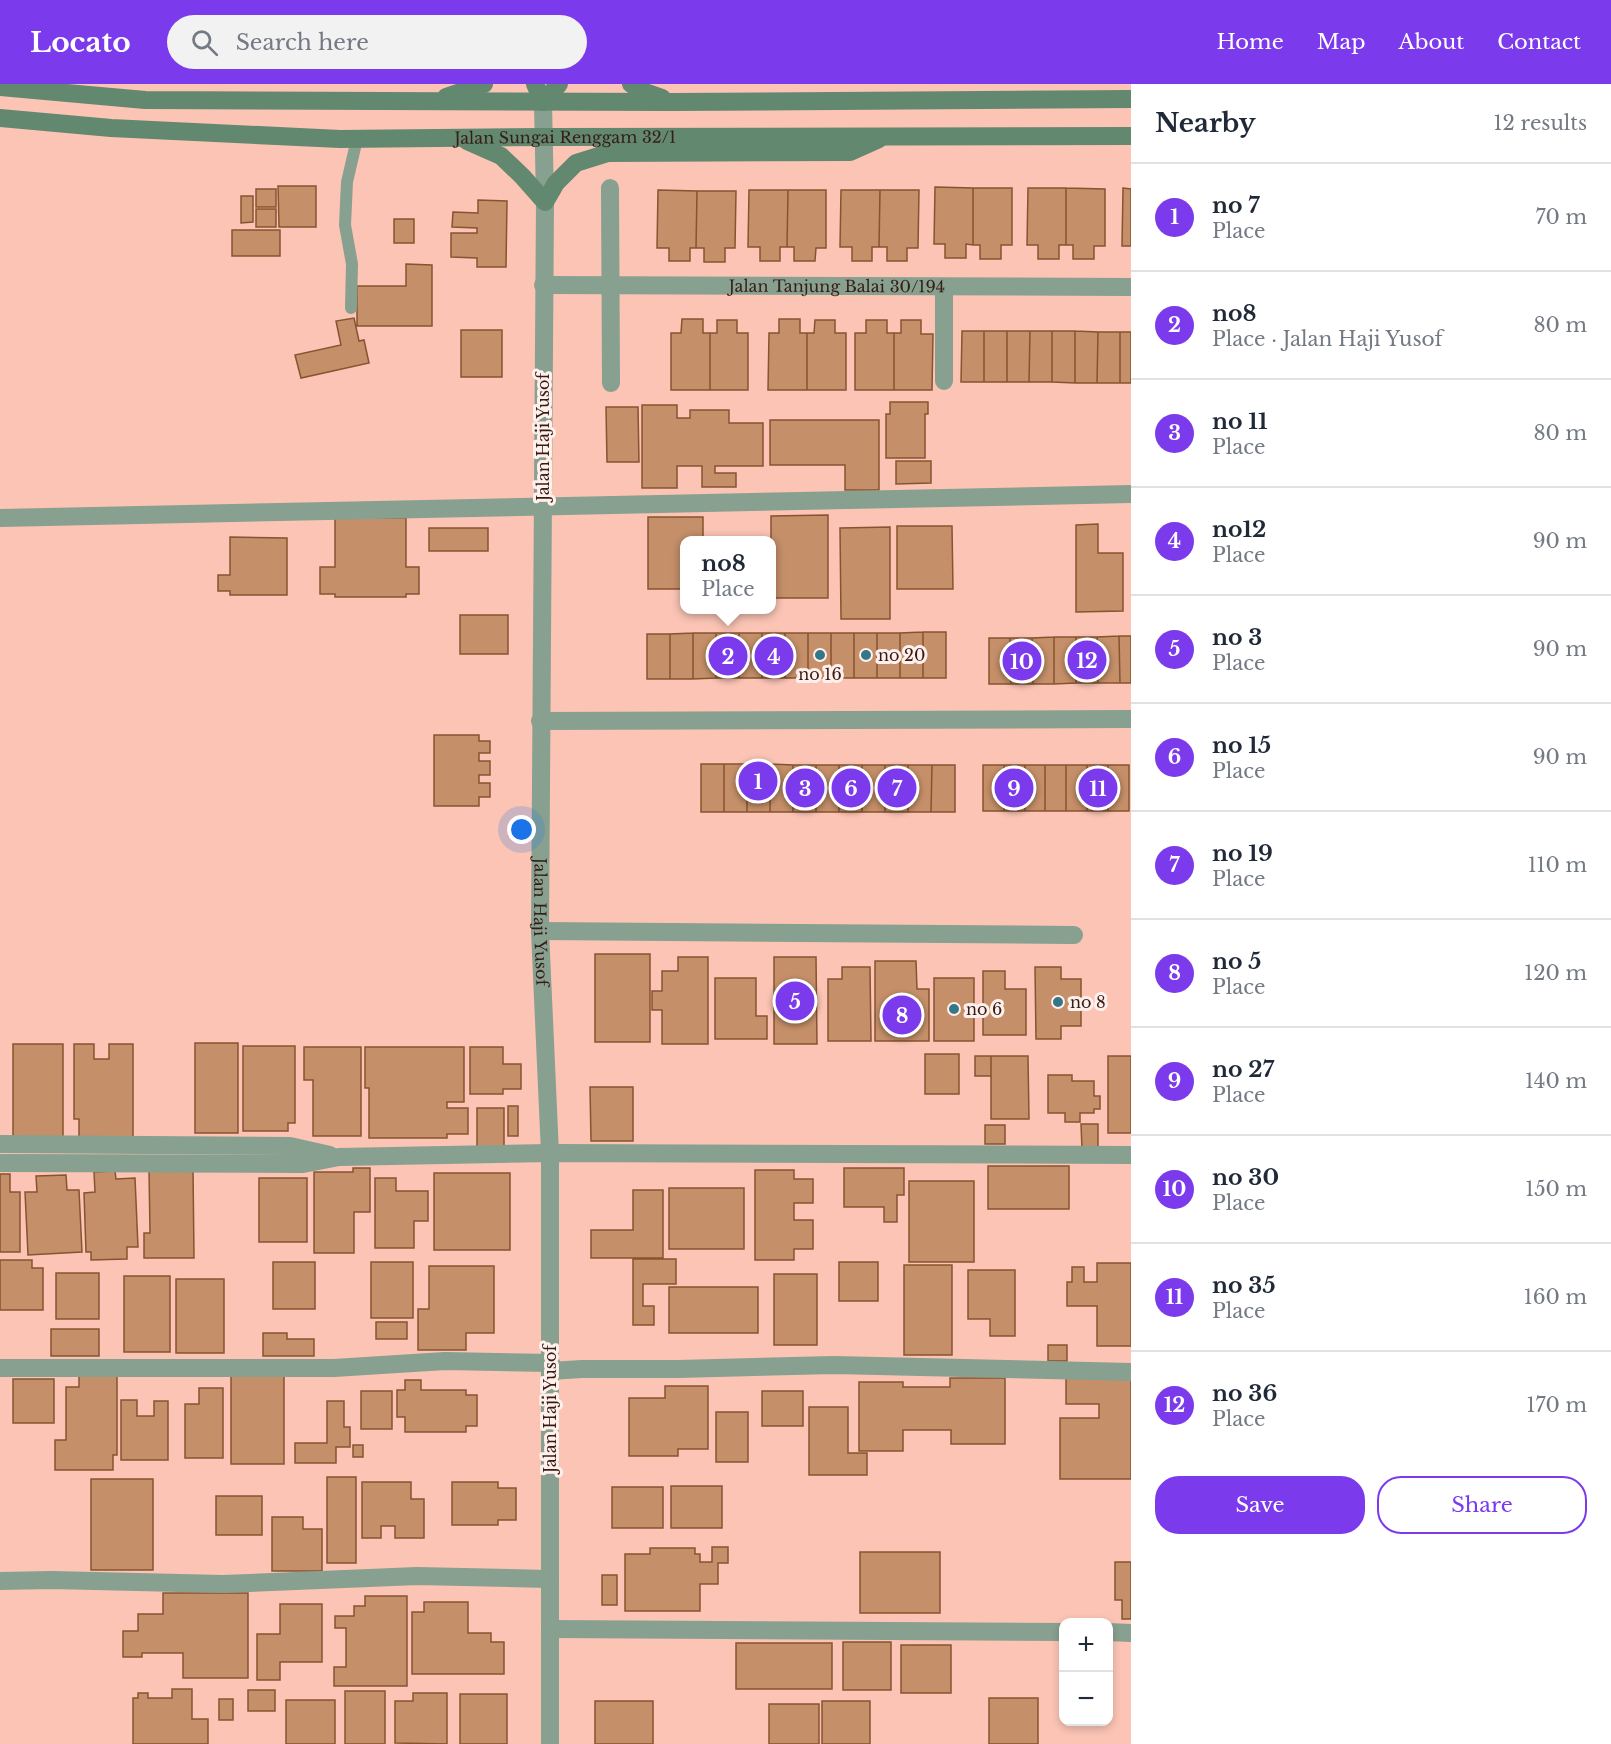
<!DOCTYPE html>
<meta charset="utf-8">
<style>
:root{--surface:#fff;--page:#f2f2f3;--text:#1f2937;--muted:#747a83;--line:#e0e1e3;--accent:#7c3aed}
body{margin:0;font-family:"Libre Baskerville",serif;background:var(--page);color:var(--text)}
.controls{position:absolute;right:18px;bottom:18px;display:grid;overflow:hidden;border-radius:12px;box-shadow:0 3px 9px #0003}
.controls button{width:54px;height:54px;display:grid;place-items:center;padding:0;border:0;border-bottom:2px solid var(--line);background:var(--surface);color:var(--text);font:30px sans-serif}
.you{position:absolute;left:522px;top:746px;width:21px;height:21px;margin:-15px;border:4px solid #fff;border-radius:50%;background:#1a73e8;box-shadow:0 0 0 9px #1a73e833}
.badge{display:grid;place-items:center;width:39px;height:39px;border-radius:50%;background:var(--accent);color:#fff;font-size:20px;font-weight:700}
.pin{position:absolute;translate:-50% -50%;border:3px solid #fff;box-shadow:0 2px 6px #0006}
.popup{position:absolute;left:680px;top:452px;width:96px;height:78px;box-sizing:border-box;display:grid;place-content:center;border-radius:12px;background:var(--surface);filter:drop-shadow(0 2px 4px #0005);font-size:20px;white-space:nowrap;color:var(--muted)}
.popup b{font-size:22px;color:var(--text)}
.popup::after{content:'';position:absolute;left:50%;top:100%;margin-left:-12px;border:12px solid transparent;border-top-color:var(--surface)}
.list{margin:0;padding:0;list-style:none}
h2{display:flex;justify-content:space-between;align-items:center;height:78px;margin:0;padding:0 24px;font-size:26px}
h2 small{font-size:20px;font-weight:400;color:var(--muted)}
.list li{display:grid;grid-template-columns:39px 1fr auto;gap:18px;align-items:center;box-sizing:border-box;height:108px;padding:0 24px;border-top:2px solid var(--line)}
.list b{display:block;font-size:22px;white-space:nowrap}
.list p{margin:0;font-size:20px;white-space:nowrap;color:var(--muted)}
.list em{font-size:20px;font-style:normal;color:var(--muted)}
.actions{display:flex;gap:12px;padding:18px 24px}
.actions a{flex:1;padding:14px 0;border:2px solid var(--accent);border-radius:24px;text-align:center;font-size:21px;color:var(--accent)}
.actions .main{background:var(--accent);color:#fff}
.icon{flex:none;width:33px;height:33px;fill:none;stroke:currentColor;stroke-width:2;stroke-linecap:round;stroke-linejoin:round}
.map{position:relative;flex:none;width:1131px;height:1660px;overflow:hidden}
header{display:flex;align-items:center;gap:36px;box-sizing:border-box;height:84px;padding:0 30px;background:var(--accent);color:#fff}
header strong{font-size:28px}
nav{display:flex;gap:33px;margin-inline-start:auto;font-size:21px}
.search{width:420px;height:54px;background:var(--page);display:flex;align-items:center;gap:15px;box-sizing:border-box;padding:0 21px;border-radius:33px;color:var(--muted);font-size:22px}
main{display:flex}
aside{flex:1;background:var(--surface)}
.map>svg:first-child{display:block}
.building{fill:#c58f69;stroke:#865430;stroke-width:1.5}
.lines{fill:none;stroke-linecap:round;stroke-linejoin:round}
.lane{stroke:#87a08f;stroke-width:12}
.street{stroke:#87a08f;stroke-width:18}
.secondary{stroke:#62886f;stroke-width:18}
.poi-dot{fill:#347888;stroke:#fff0ec;stroke-width:2}
.labels{text-anchor:middle;stroke-width:6;stroke-linejoin:round;paint-order:stroke}
.street-label{font-size:16px;fill:#361c16;stroke:#fff0ec}
.poi-label{font-size:16px;fill:#361c16;stroke:#fff0ec;text-anchor:start}
</style>
<header>
<strong>Locato</strong>
<div class="search"><svg class="icon" aria-label="search" viewBox="0 0 24 24"><circle cx="10" cy="10" r="6"/><path d="M15 15l6 6"/></svg>Search here</div>
<nav><a>Home</a><a>Map</a><a>About</a><a>Contact</a></nav>
</header>
<main>
<div class="map">
<svg width="1131" height="1660" viewBox="0 0 1131 1660">
<rect width="100%" height="100%" fill="#fbc4b5"/>
<path class="building" d="M278 102H316V143H279Z
M935 103 973 104V161L966 160V174H945V160H934Z
M973 104H1012V161H1001V175H980V161H973Z
M1028 104H1066V161H1059V175H1038V161H1027Z
M1066 104 1105 105V162H1094V175H1073V161H1066Z
M1123 104 1131 105V162H1122Z
M256 105H276V123H256Z
M658 106 697 107 696 164H690V177H669V164H657Z
M749 106H788L787 163H780V177H760V163H748Z
M788 106H826V164H816L815 177H794V163H787Z
M841 106H880L879 163H872V177H852V163H840Z
M880 106H919L918 164H907V177H887V163H879Z
M697 107H736L735 164H725V178H704V164H696Z
M241 112H253V138L241 139Z
M478 116 507 117 506 183H477V174L451 173V149H477V144L452 143 453 128 478 129Z
M256 125H276V143H256Z
M394 135H414V159H394Z
M232 146H280V172H232Z
M406 180 432 181V242H357V202H406Z
M354 234 359 257 364 256 369 279 301 294 295 271 341 261 336 237Z
M682 235H703V249H710V306H671V249H681Z
M779 235H800V249H807V306H768L769 249H779Z
M717 236H737V249H748V306H710V249H717Z
M815 236H835V249H846V306H807V249H814Z
M866 236H887V249H894V306H855V249H866Z
M901 236H921V250H933L932 306H894V249H901Z
M461 246H502V293H461Z
M962 247H984V298H961Z
M984 247H1007V298H984Z
M1007 247H1030L1029 298H1007Z
M1030 247H1052V298H1029Z
M1052 247H1075V299L1052 298Z
M1075 247 1098 248 1097 299H1075Z
M1098 248H1120V299H1097Z
M1120 248H1131V299H1120Z
M890 318H928V330H925V374H886V330H890Z
M642 321H677V334H690V326H729V339H763V382H715V389H736V403H702V382H677V404H642Z
M606 323H638L639 378H607Z
M770 336H879V406H845V381H770Z
M896 377H931V399L896 400Z
M828 431V514H771V432Z
M648 433H703V456H684V505H648Z
M335 434H406V483H419V510H406V513H335V510H320V483H335Z
M1098 440V469H1123V527L1076 528V441Z
M897 442H952L953 505H897Z
M890 443V535H841L840 444Z
M429 444H488V467H429Z
M230 453 287 454V511H230V507H218V491H230Z
M460 531H508V570H460Z
M923 548H946V594H923Z
M923 548V594H900V549Z
M693 549H716V594L693 595Z
M693 549V595H670V550Z
M716 549H739V594H716Z
M739 549H762V594H739Z
M762 549H785V594H762Z
M785 549H808V594H785Z
M808 549H831V594H808Z
M831 549H854V594H831Z
M854 549H877V594H854Z
M877 549H900V594H877Z
M647 550H670V595H647Z
M1119 552H1131V599H1120Z
M1119 552 1120 599H1098L1097 553Z
M1054 553H1076V599L1054 600Z
M1054 553V600H1033L1032 554Z
M1076 553H1097L1098 599H1076Z
M989 554H1010L1011 600H989Z
M1010 554H1032L1033 600H1011Z
M434 651H479V657H490V669H479V677H490V691H479V699H490V713H479V722H434Z
M701 680H724V728H701Z
M724 680H747V728H724Z
M747 680H770V728H747Z
M770 680 793 681V728H770Z
M793 681H816V728H793Z
M816 681H839V728H816Z
M839 681H862V728H839Z
M862 681H885V728H862Z
M885 681H908V728H885Z
M908 681H932L931 728H908Z
M932 681H955V728H931Z
M983 681H1004V727H983Z
M1004 681H1025V727H1004Z
M1025 681H1045V727H1025Z
M1045 681H1066V727H1045Z
M1066 681H1087V727H1066Z
M1087 681H1108V727H1087Z
M1108 681H1129V727H1108Z
M595 870H650V958H595Z
M678 873H708V960H662V926H652V907H662V887H678Z
M774 873H816L817 960H774Z
M875 877H916L917 905H929V957H875Z
M842 883H870L871 957H828V895H842Z
M1035 883H1061V895H1081V942H1061V955H1036Z
M983 887H1005V905H1026V951H983Z
M715 894H756V932H767V955H715Z
M934 894H974V957H934Z
M195 959H238V1049H195Z
M13 960H63V1055H13Z
M74 960H94V975H109V960H133V1054H79V1035H74Z
M243 962H295V1039H288V1047H243Z
M304 963H361V1052H313V996H304Z
M365 963H464V1018H447V1024H468V1050H447V1054H369V1004H365Z
M470 963H503V980H521V1005H503V1010H470Z
M925 970H959V1010H925Z
M975 972H991V992H975Z
M991 972H1028L1029 1035H991Z
M1108 972H1131V1049H1108Z
M1048 991H1072V997H1094V1012H1100V1025H1094V1029H1080V1038H1065V1029H1048Z
M590 1003H633V1057H591Z
M508 1022H518V1052H508Z
M477 1024H504V1063H477Z
M1081 1040H1098V1065H1082Z
M985 1041H1005V1060H985Z
M988 1082H1069V1125H988Z
M353 1084H370V1128H354V1169H314V1088H353Z
M844 1084H904V1111H897V1138H884V1123H844Z
M149 1085H193L194 1174H144V1149H150Z
M755 1086H794V1095H813V1119H794V1136H813V1165H794V1176H755Z
M115 1087 116 1095 135 1094 138 1163H127V1175L91 1176V1168H86L84 1109 95 1108 94 1088Z
M434 1089H510V1166H434Z
M0 1090H10V1108H20V1168H0Z
M66 1091 67 1106H79L82 1168 28 1171 25 1108H37L36 1092Z
M259 1094H307V1158H259Z
M375 1094H396V1107H428V1137H414V1164H375Z
M909 1097H974V1178H909Z
M669 1104H744V1165H669Z
M633 1106H663V1174H591V1146H633Z
M633 1175H676V1200H643V1222H654V1241H633Z
M0 1176H32V1184H43V1226H0Z
M273 1178H315V1225H273Z
M371 1178H413V1234H371Z
M839 1178H878V1217H839Z
M1097 1179H1131V1262H1097V1222H1067V1198H1072V1183H1084V1198H1097Z
M904 1181H952V1271H904Z
M429 1182H494V1249H466V1266H418V1225H429Z
M968 1186H1015V1252H990V1235H968Z
M56 1189H99V1235H56Z
M774 1190H817V1261H774Z
M124 1192H170V1268H124Z
M176 1195H224V1269H176Z
M669 1203H758V1249H669Z
M376 1238H407V1255H376Z
M51 1245H99V1272H51Z
M263 1249H287V1255H314V1272H263Z
M1048 1261H1067V1277H1048Z
M79 1290H117V1371H113V1386H55V1356H66V1303H79Z
M231 1292H284V1380H231Z
M1066 1293H1131V1395H1060V1334H1099V1320H1066Z
M950 1294H1005V1360H951V1346H903V1367H859V1298H903V1303H950Z
M13 1295H54V1339H13Z
M405 1296H421V1306H466V1311H477V1342H466V1348H405V1333H397V1306H405Z
M665 1302H708V1365H678V1372H629V1314H665Z
M199 1304H223V1374H185V1320H199Z
M361 1307H392V1345H361Z
M762 1307H803V1342H762Z
M121 1316H137V1332H154V1317H168V1376H121Z
M327 1317H344V1343H350V1363H336V1379H295V1359H327Z
M809 1323H848V1369H867V1391H809Z
M716 1328H748V1378H716Z
M353 1361H363V1373H353Z
M327 1393H356V1479H327Z
M91 1395H153V1486H91Z
M362 1398H411V1415H424V1454H395V1442H381V1454H362Z
M452 1398H498V1404H516V1436H498V1441H452Z
M671 1402H722V1444H671Z
M612 1403H663V1444H612Z
M216 1412H262V1451H216Z
M272 1433H303V1445H322V1487H272Z
M712 1463H728V1479H718V1500H700V1527H625V1470H650V1464H695V1470H700V1478H712Z
M860 1468H940V1529H860Z
M1115 1478H1131V1535H1122V1516H1115Z
M602 1491H617V1521H602Z
M163 1509H248V1594H183V1569H142V1573H123V1547H138V1530H163Z
M365 1512H407V1602H334V1583H346V1544H335V1532H354V1522H365Z
M424 1518H468V1549H491V1558H504V1590H412V1528H424Z
M280 1520H322V1578H280V1596H257V1550H280Z
M843 1558H891V1606H843Z
M736 1559H832V1605H736Z
M901 1561H951V1609H901Z
M172 1605H192V1635H208V1660H133V1614H138V1609H148V1614H172Z
M248 1606H275V1627H248Z
M345 1607H385V1660H345Z
M413 1609H447V1660L395 1659V1617H413Z
M460 1610H507V1660H460Z
M989 1614H1038V1660H989Z
M219 1615H233V1636H219Z
M286 1616H335V1660H286Z
M595 1617H653V1660H595Z
M822 1617H870V1660H822Z
M769 1620H819V1660H769Z"/>
<g class="lines">
<path class="lane" d="M351 224 352 180 345 141 347 98 357 55"/>
<g class="street">
<path id="s1" d="M543 18 545 118 540 847 550 1069V1660"/>
<path d="M610 104 611 299"/>
<path id="s2" d="M543 201 1131 203"/>
<path d="M944 203V297"/>
<path d="M0 434 1131 410"/>
<path d="M540 637 1131 635"/>
<path d="M540 847 1074 851"/>
<path d="M0 1060 290 1062 330 1071"/>
<path d="M0 1079 303 1080 339 1073 550 1069 1131 1071"/>
<path d="M0 1284H334L445 1277 551 1279"/>
<path d="M550 1287 582 1285H678L834 1281 1131 1288"/>
<path d="M0 1497 51 1496 223 1500 417 1492 549 1495"/>
<path d="M550 1545 1064 1548"/>
<path d="M1108 1548 1131 1549"/>
</g>
<g class="secondary">
<path d="M535 0 543 18"/>
<path d="M631 0 642 7 662 14"/>
<path d="M0 3 145 16 672 18 1131 15"/>
<path d="M446 13 484 0"/>
<path d="M543 18 559 0"/>
<path id="s3" d="M0 34 111 44 340 55 544 53 1131 52"/>
<path d="M467 57 501 72 522 92 545 118 556 99 576 79 608 69 850 68 879 55"/>
</g>
</g>
<g class="poi-dot">
<circle cx="820" cy="571" r="6"/>
<circle cx="866" cy="571" r="6"/>
<circle cx="1058" cy="918" r="6"/>
<circle cx="954" cy="925" r="6"/>
</g>
<g class="labels">
<g class="street-label">
<text dy="6" stroke="none"><textPath href="#s3" startOffset="566">Jalan Sungai Renggam 32/1</textPath></text>
<text dy="6" stroke="none"><textPath href="#s2" startOffset="294">Jalan Tanjung Balai 30/194</textPath></text>
<text transform="translate(543 353) rotate(-90)" y="6">Jalan Haji Yusof</text>
<text dy="6" stroke="none"><textPath href="#s1" startOffset="820">Jalan Haji Yusof</textPath></text>
<text transform="translate(550 1325) rotate(-90)" y="6">Jalan Haji Yusof</text>
</g>
<g class="poi-label">
<text x="878" y="577">no 20</text>
<text x="820" y="596" text-anchor="middle">no 16</text>
<text x="1070" y="924">no 8</text>
<text x="966" y="931">no 6</text>
</g>
</g>
</svg>
<div class="controls">
<button>+</button>
<button>−</button>
</div>
<div class="you"></div>
<div class="pin badge" style="left:758px;top:697px">1</div>
<div class="pin badge" style="left:728px;top:572px">2</div>
<div class="popup"><b>no8</b>Place</div>
<div class="pin badge" style="left:805px;top:704px">3</div>
<div class="pin badge" style="left:774px;top:572px">4</div>
<div class="pin badge" style="left:795px;top:917px">5</div>
<div class="pin badge" style="left:851px;top:704px">6</div>
<div class="pin badge" style="left:897px;top:704px">7</div>
<div class="pin badge" style="left:902px;top:931px">8</div>
<div class="pin badge" style="left:1014px;top:704px">9</div>
<div class="pin badge" style="left:1022px;top:577px">10</div>
<div class="pin badge" style="left:1098px;top:704px">11</div>
<div class="pin badge" style="left:1087px;top:576px">12</div>
</div>
<aside>
<h2>Nearby<small>12 results</small></h2>
<ul class="list">
<li><span class="badge">1</span><div><b>no 7</b><p>Place</p></div><em>70 m</em></li>
<li><span class="badge">2</span><div><b>no8</b><p>Place · Jalan Haji Yusof</p></div><em>80 m</em></li>
<li><span class="badge">3</span><div><b>no 11</b><p>Place</p></div><em>80 m</em></li>
<li><span class="badge">4</span><div><b>no12</b><p>Place</p></div><em>90 m</em></li>
<li><span class="badge">5</span><div><b>no 3</b><p>Place</p></div><em>90 m</em></li>
<li><span class="badge">6</span><div><b>no 15</b><p>Place</p></div><em>90 m</em></li>
<li><span class="badge">7</span><div><b>no 19</b><p>Place</p></div><em>110 m</em></li>
<li><span class="badge">8</span><div><b>no 5</b><p>Place</p></div><em>120 m</em></li>
<li><span class="badge">9</span><div><b>no 27</b><p>Place</p></div><em>140 m</em></li>
<li><span class="badge">10</span><div><b>no 30</b><p>Place</p></div><em>150 m</em></li>
<li><span class="badge">11</span><div><b>no 35</b><p>Place</p></div><em>160 m</em></li>
<li><span class="badge">12</span><div><b>no 36</b><p>Place</p></div><em>170 m</em></li>
</ul>
<div class="actions"><a class="main">Save</a><a>Share</a></div>
</aside>
</main>
